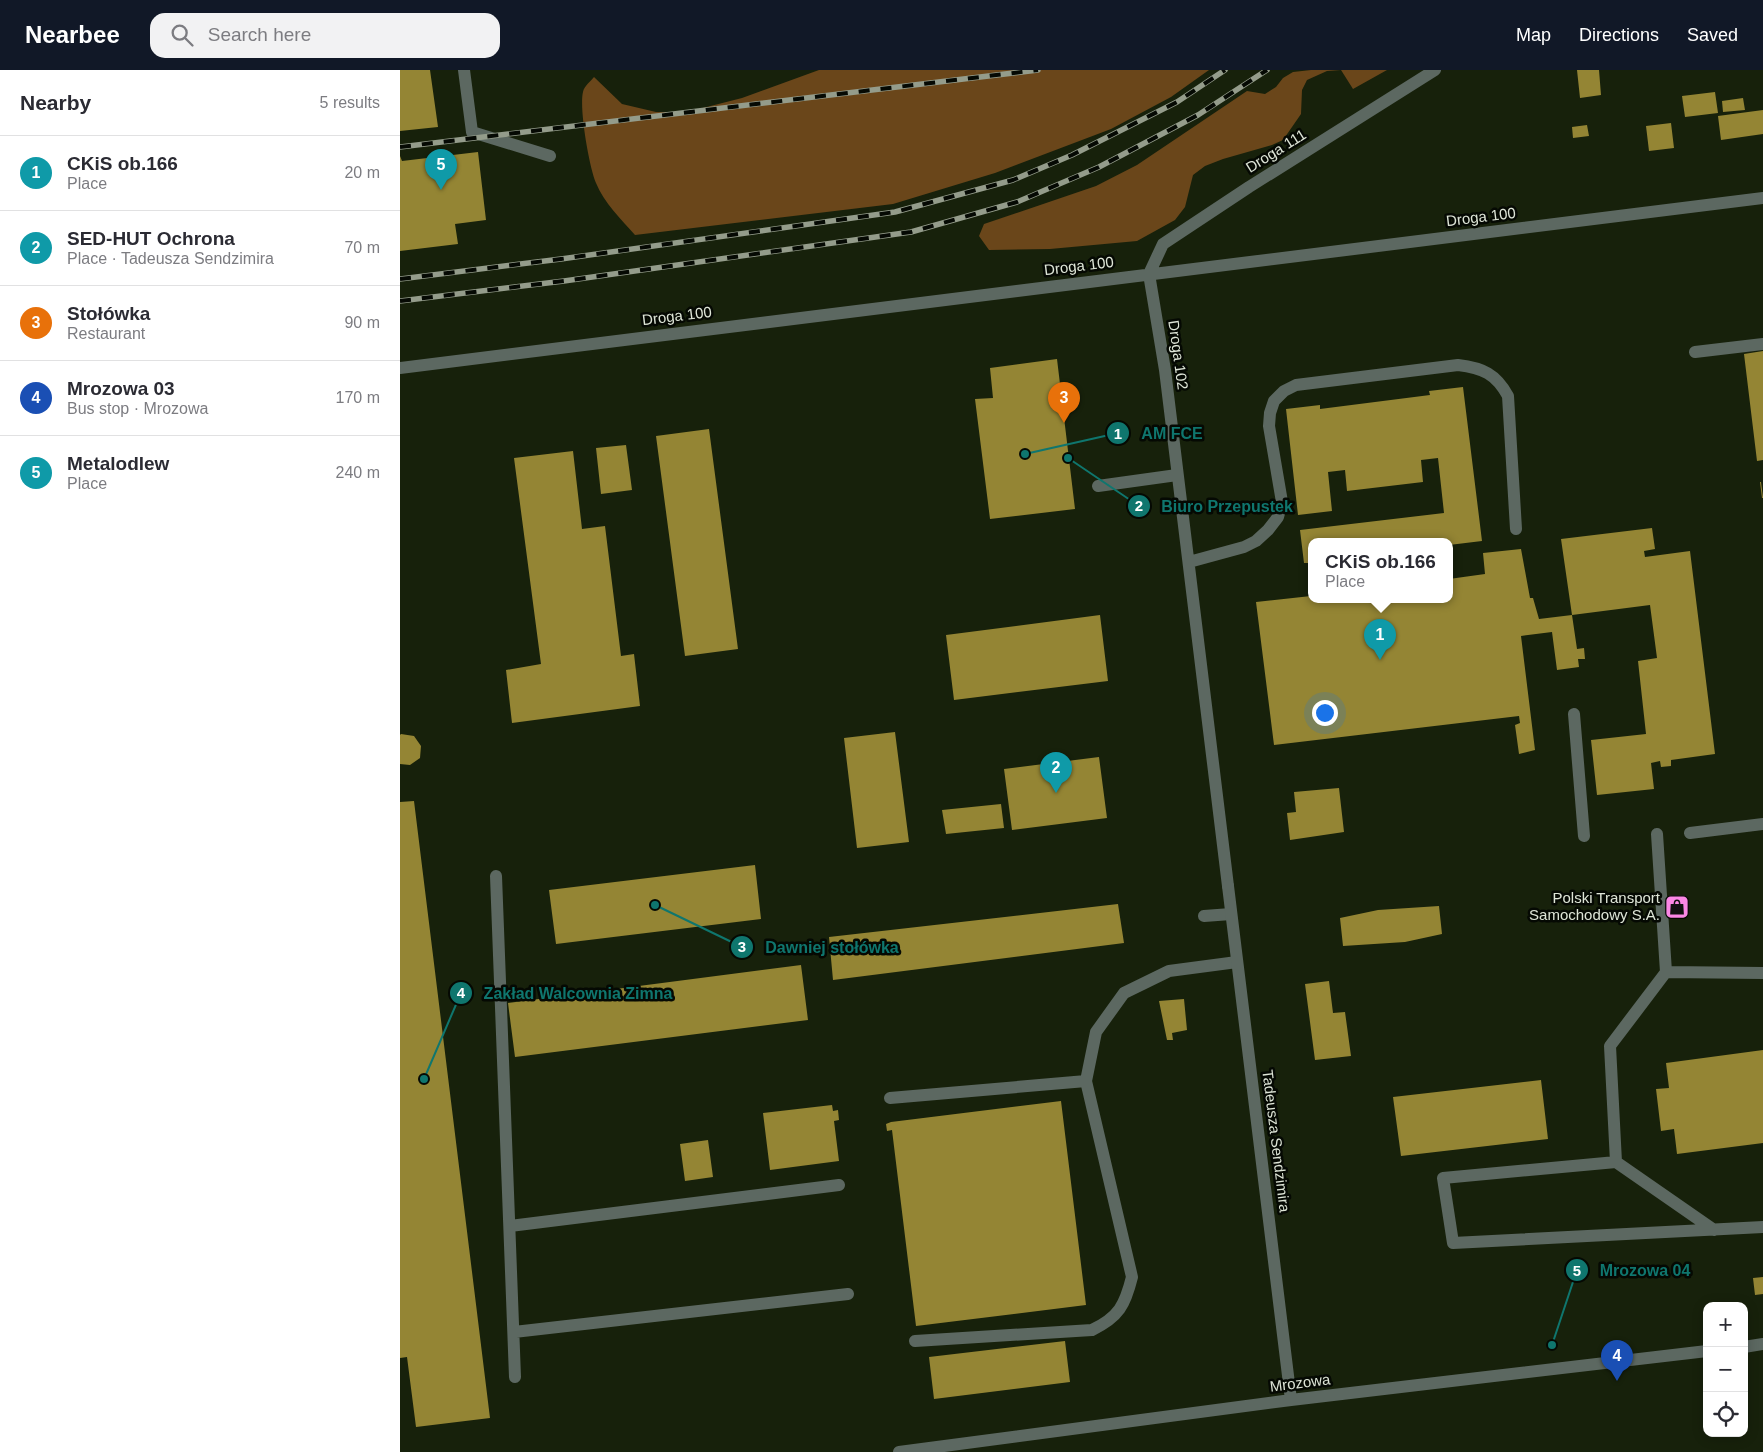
<!DOCTYPE html>
<meta charset="utf-8">
<style>
:root{--surface:#fff;--page:#f2f2f3;--text:#2b2b33;--muted:#7c7c81;--line:#e1e1e2;--accent:#111827}
body{margin:0;font-family:Helvetica,sans-serif;background:var(--page);color:var(--text)}
.controls{position:absolute;right:15px;bottom:15px;display:grid;overflow:hidden;border-radius:10px;box-shadow:0 2px 12px #0003}
.controls button{width:45px;height:45px;display:grid;place-items:center;padding:0;border:0;border-bottom:1px solid var(--line);background:var(--surface);color:var(--text);font:25px sans-serif}
.you{position:absolute;left:924px;top:642px;width:18px;height:18px;margin:-12px;border:4px solid #fff;border-radius:50%;background:#1a73e8;box-shadow:0 0 0 8px #1a73e833}
.badge{display:grid;place-items:center;width:32px;height:32px;border-radius:50%;background:var(--accent);color:#fff;font-size:16px;font-weight:700}
.pin{position:absolute;translate:-50% -41px;filter:drop-shadow(0 1px 2px #0008)}
.pin::after{content:'';position:absolute;top:26px;width:18px;height:15px;background:inherit;clip-path:polygon(0 0,100% 0,50% 100%)}
.popup{position:absolute;left:908px;top:468px;width:145px;height:65px;box-sizing:border-box;display:grid;place-content:center;border-radius:10px;background:var(--surface);filter:drop-shadow(0 1px 4px #0005);font-size:16px;white-space:nowrap;color:var(--muted)}
.popup b{font-size:19px;color:var(--text)}
.popup::after{content:'';position:absolute;left:50%;top:100%;margin-left:-10px;border:10px solid transparent;border-top-color:var(--surface)}
.list{margin:0;padding:0;list-style:none}
h2{display:flex;justify-content:space-between;align-items:center;height:65px;margin:0;padding:0 20px;font-size:21px}
h2 small{font-size:16px;font-weight:400;color:var(--muted)}
.list li{display:grid;grid-template-columns:32px 1fr auto;gap:15px;align-items:center;box-sizing:border-box;height:75px;padding:0 20px;border-top:1px solid var(--line)}
.list b{display:block;font-size:19px;white-space:nowrap}
.list p{margin:0;font-size:16px;white-space:nowrap;color:var(--muted)}
.list em{font-size:16px;font-style:normal;color:var(--muted)}
.icon{flex:none;width:28px;height:28px;fill:none;stroke:currentColor;stroke-width:2;stroke-linecap:round;stroke-linejoin:round}
.map{position:relative;flex:none;width:1363px;height:1382px;overflow:hidden}
header{display:flex;align-items:center;gap:30px;box-sizing:border-box;height:70px;padding:0 25px;background:var(--accent);color:#fff}
header strong{font-size:24px}
nav{display:flex;gap:28px;margin-inline-start:auto;font-size:18px}
.search{width:350px;height:45px;background:var(--page);display:flex;align-items:center;gap:12px;box-sizing:border-box;padding:0 18px;border-radius:15px;color:var(--muted);font-size:19px}
main{display:flex}
aside{flex:1;background:var(--surface)}
.map>svg:first-child{display:block}
.forest{fill:#6a461a}
.building{fill:#948534}
.lines{fill:none;stroke-linecap:round;stroke-linejoin:round}
.service{stroke:#5c6861;stroke-width:12}
.minor{stroke:#5c6861;stroke-width:12}
.rail-casing{stroke:#949c8b;stroke-width:5.5}
.rail{stroke:#050903;stroke-width:4;stroke-dasharray:11;stroke-linecap:butt}
.labels{text-anchor:middle;stroke-width:5;stroke-linejoin:round;paint-order:stroke}
.street-label{font-size:15px;fill:#dee5d7;stroke:#050903}
.poi-label{font-size:15px;fill:#dee5d7;stroke:#050903;text-anchor:end}
.leader{fill:none;stroke:#0f766e;stroke-width:2}
.callout-dot{fill:#0f766e;stroke:#050903;stroke-width:2}
.mark-label{font-size:15px;text-anchor:middle;font-weight:bold;fill:#fff}
.callout-label{font-size:16px;text-anchor:middle;font-weight:bold;fill:#0f766e;stroke:#050903;stroke-width:5;stroke-linejoin:round;paint-order:stroke}
</style>
<header>
<strong>Nearbee</strong>
<div class="search"><svg class="icon" aria-label="search" viewBox="0 0 24 24"><circle cx="10" cy="10" r="6"/><path d="M15 15l6 6"/></svg>Search here</div>
<nav><a>Map</a><a>Directions</a><a>Saved</a></nav>
</header>
<main>
<aside>
<h2>Nearby<small>5 results</small></h2>
<ul class="list">
<li><span class="badge" style="background:#0f9aa8">1</span><div><b>CKiS ob.166</b><p>Place</p></div><em>20 m</em></li>
<li><span class="badge" style="background:#0f9aa8">2</span><div><b>SED-HUT Ochrona</b><p>Place · Tadeusza Sendzimira</p></div><em>70 m</em></li>
<li><span class="badge" style="background:#e8710a">3</span><div><b>Stołówka</b><p>Restaurant</p></div><em>90 m</em></li>
<li><span class="badge" style="background:#1a4fb4">4</span><div><b>Mrozowa 03</b><p>Bus stop · Mrozowa</p></div><em>170 m</em></li>
<li><span class="badge" style="background:#0f9aa8">5</span><div><b>Metalodlew</b><p>Place</p></div><em>240 m</em></li>
</ul>
</aside>
<div class="map">
<svg width="1363" height="1382" viewBox="0 0 1363 1382">
<rect width="100%" height="100%" fill="#17210b"/>
<path class="forest" d="M419 0H809L771 27 711 59 595 103 493 134 235 165C221 149 204 133 196 113 189 96 179 38 183 22 184 16 191 11 194 7L222 34 256 42H287L342 28Z
M911 0H987L953 19 941 0 927 1 907 10 902 20 901 44 883 70 872 75 823 89 805 96 793 105 785 137 775 150 737 171 650 179 589 180 579 166 584 154 696 116 737 95 847 21 865 24 876 17 883 8 893 2Z"/>
<path class="building" d="M0 0H30L38 57 0 61Z
M1177 0H1199L1201 25 1180 28Z
M1315 22 1318 43 1285 47 1282 26Z
M1343 28 1345 40 1323 42 1322 31Z
M1363 40V64L1321 70 1318 46Z
M1271 53 1274 78 1249 81 1246 56Z
M1187 55 1189 66 1173 68 1172 57Z
M78 82 86 150 55 154 58 174 0 181V86L2 91Z
M1363 281V390L1357 391 1344 284Z
M657 289 675 439 590 449 575 329 593 328 590 298Z
M1063 317 1082 471 1049 475V471H911V493H904L900 460 1044 443 1038 388 1021 390 1023 412 947 421 945 400 928 402 932 441 898 445 886 339 920 335V339L1030 325 1029 321Z
M309 359 338 579 285 586 256 366Z
M226 375 232 420 201 424 196 378Z
M173 381 182 459 205 456 221 586 234 584 240 636 112 653 106 600 141 594 114 388Z
M1360 412H1361L1363 428H1362Z
M1252 458 1255 479 1244 481 1245 487 1290 481 1315 684 1271 690V696L1261 697 1260 691 1251 693 1254 719 1197 725 1191 670 1246 664 1238 591 1257 588 1250 535 1172 545 1161 469Z
M1121 479 1130 528H1133L1139 549 1172 545 1177 579 1184 578 1185 589H1178L1179 597 1157 600 1152 562 1121 566 1135 680 1119 684 1115 655 1120 653 1119 646 874 675 856 532 911 526V529H1049V509L1085 504 1083 483Z
M700 545 708 611 554 630 546 565Z
M495 662 509 772 457 778 444 668Z
M1 664 14 666 21 676 20 688 10 695 0 694V665Z
M699 687 707 748 612 760 604 699Z
M939 718 944 762 890 770 887 743 896 742 894 722Z
M14 731 90 1348 16 1357 7 1287 0 1288V732Z
M601 734 604 758 546 764 542 740Z
M355 795 361 849 156 874 149 820Z
M718 834 724 873 433 910 429 867Z
M1039 836 1042 864 1005 872 943 876 940 848 978 840Z
M401 895 408 950 115 987 108 933Z
M929 911 933 943 945 942 951 986 915 990 905 914Z
M784 929 787 960 772 963 773 970H767L759 931Z
M1363 980V1073L1277 1084 1274 1059 1261 1061 1256 1019 1269 1018 1266 993Z
M1141 1010 1148 1069 1001 1086 993 1027Z
M661 1031 686 1235 516 1256 492 1060 487 1061 486 1054 491 1052Z
M432 1035 433 1041 438 1040 439 1050 434 1051 439 1091 370 1100 363 1043Z
M308 1070 313 1107 285 1111 280 1074Z
M1363 1207V1224L1355 1225 1353 1208Z
M665 1271 670 1312 534 1329 529 1287Z"/>
<g class="lines">
<path class="service" d="M64 0 72 62 150 86
M1295 282 1363 274
M0 298 1363 128
M698 416 777 405
M789 492 844 477 856 471 868 460 878 447 882 432 869 356 870 343 874 331 884 321 896 315 1058 295C1083 298 1096 304 1108 326L1116 459
M1174 644 1184 766
M1290 763 1363 754
M1257 764 1266 902 1210 976 1216 1092 1043 1108 1053 1173 1363 1157
M96 806 115 1307
M828 816 765 300 749 204 763 174 849 117 1035 0
M804 846 831 844
M1266 902 1363 903
M490 1028 686 1011
M1216 1092 1314 1160
M110 1156 439 1115
M114 1262 448 1224
M515 1271 692 1260C719 1247 725 1235 732 1207L686 1011 696 962 724 923 769 901 837 892"/>
<path class="minor" d="M828 816 891 1330
M1344 1277 1363 1274
M499 1382 891 1330 1307 1281"/>
<g class="rail-casing">
<path id="rail" d="M0 77 638 0
M0 209 161 189 495 142 613 110 672 85 777 32 825 0
M0 231 164 211 511 162 617 132 699 97 798 45 867 0"/>
</g>
<use href="#rail" class="rail"/>
</g>
<defs>
<g id="shop-square" transform="scale(1.25)"><rect x="-9" y="-9" width="18" height="18" rx="4" fill="#fb87e5" stroke="#050903"/><path d="M-5-2.5h2.3a2.7 3.5 0 0 1 5.4 0H5L5.5 6h-11ZM-1.5-2.5h3a1.5 2.3 0 0 0-3 0Z" fill="#111"/></g>
</defs>
<g fill-rule="evenodd">
<use href="#shop-square" x="1277" y="837"/>
</g>
<g class="labels">
<g class="street-label">
<text transform="translate(876 81) rotate(-32)" y="5">Droga 111</text>
<text transform="translate(1081 147) rotate(-7)" y="5">Droga 100</text>
<text transform="translate(679 196) rotate(-7)" y="5">Droga 100</text>
<text transform="translate(277 246) rotate(-7)" y="5">Droga 100</text>
<text transform="translate(778 285) rotate(82)" y="5">Droga 102</text>
<text transform="translate(876 1071) rotate(83)" y="5">Tadeusza Sendzimira</text>
<text transform="translate(900 1313) rotate(-7)" y="5">Mrozowa</text>
</g>
<g class="poi-label">
<text x="1260" y="833">Polski Transport<tspan x="1260" dy="17">Samochodowy S.A.</tspan></text>
</g>
</g>
<path class="leader" d="M625 384L718 363M668 388L739 436M255 835L342 877M24 1009L61 923M1152 1275L1177 1200"/>
<g class="callout-dot">
<circle cx="625" cy="384" r="5"/>
<circle cx="668" cy="388" r="5"/>
<circle cx="255" cy="835" r="5"/>
<circle cx="24" cy="1009" r="5"/>
<circle cx="1152" cy="1275" r="5"/>
<circle cx="718" cy="363" r="12"/>
<circle cx="739" cy="436" r="12"/>
<circle cx="342" cy="877" r="12"/>
<circle cx="61" cy="923" r="12"/>
<circle cx="1177" cy="1200" r="12"/>
</g>
<g class="mark-label">
<text x="718" y="369">1</text>
<text x="739" y="441">2</text>
<text x="342" y="882">3</text>
<text x="61" y="928">4</text>
<text x="1177" y="1206">5</text>
</g>
<g class="callout-label">
<text x="772" y="369">AM FCE</text>
<text x="827" y="442">Biuro Przepustek</text>
<text x="432" y="883">Dawniej stołówka</text>
<text x="178" y="929">Zakład Walcownia Zimna</text>
<text x="1245" y="1206">Mrozowa 04</text>
</g>
</svg>
<div class="controls">
<button>+</button>
<button>−</button>
<button><svg class="icon" aria-label="locate" viewBox="0 0 24 24"><circle cx="12" cy="12" r="6"/><path d="M12 2v4M12 18v4M2 12h4M18 12h4"/></svg></button>
</div>
<div class="you"></div>
<div class="pin badge" style="left:980px;top:590px;background:#0f9aa8">1</div>
<div class="popup"><b>CKiS ob.166</b>Place</div>
<div class="pin badge" style="left:656px;top:723px;background:#0f9aa8">2</div>
<div class="pin badge" style="left:664px;top:353px;background:#e8710a">3</div>
<div class="pin badge" style="left:1217px;top:1311px;background:#1a4fb4">4</div>
<div class="pin badge" style="left:41px;top:120px;background:#0f9aa8">5</div>
</div>
</main>
